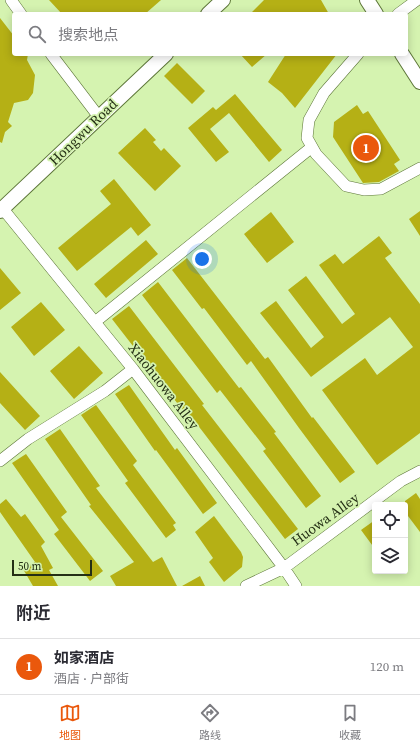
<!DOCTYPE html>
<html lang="zh">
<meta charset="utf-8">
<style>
:root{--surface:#fff;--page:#f7f7f7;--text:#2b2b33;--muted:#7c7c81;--line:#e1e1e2;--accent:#ea580c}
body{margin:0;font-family:"Source Serif 4","Noto Sans SC",serif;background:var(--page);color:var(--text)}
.controls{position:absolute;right:12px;bottom:12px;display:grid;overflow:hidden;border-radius:4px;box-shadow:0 2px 10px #0003}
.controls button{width:36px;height:36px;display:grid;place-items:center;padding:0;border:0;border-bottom:1px solid var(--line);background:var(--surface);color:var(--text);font:20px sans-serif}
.scale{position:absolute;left:12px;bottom:10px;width:80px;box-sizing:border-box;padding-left:4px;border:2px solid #242f15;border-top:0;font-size:11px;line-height:14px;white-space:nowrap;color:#242f15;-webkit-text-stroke:3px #d5f3b0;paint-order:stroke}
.you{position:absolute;left:202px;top:259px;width:14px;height:14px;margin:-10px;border:3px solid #fff;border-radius:50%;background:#1a73e8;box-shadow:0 0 0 6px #1a73e833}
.badge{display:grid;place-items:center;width:26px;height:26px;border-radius:50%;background:var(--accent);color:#fff;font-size:13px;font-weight:700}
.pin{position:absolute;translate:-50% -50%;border:2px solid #fff;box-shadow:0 1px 4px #0006}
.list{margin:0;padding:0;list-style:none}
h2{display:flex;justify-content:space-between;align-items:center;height:52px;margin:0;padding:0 16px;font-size:17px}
h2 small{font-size:13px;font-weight:400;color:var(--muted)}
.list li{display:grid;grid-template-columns:26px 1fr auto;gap:12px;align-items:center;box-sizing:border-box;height:56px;padding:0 16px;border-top:1px solid var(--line)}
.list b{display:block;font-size:15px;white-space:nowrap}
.list p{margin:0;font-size:13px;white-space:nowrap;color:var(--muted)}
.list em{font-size:13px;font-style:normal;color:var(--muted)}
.icon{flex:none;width:22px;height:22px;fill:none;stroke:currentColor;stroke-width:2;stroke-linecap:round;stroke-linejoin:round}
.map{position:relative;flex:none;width:420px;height:586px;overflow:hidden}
.search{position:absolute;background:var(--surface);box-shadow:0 2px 10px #0003;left:12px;right:12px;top:12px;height:44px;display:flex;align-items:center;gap:10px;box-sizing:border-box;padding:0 14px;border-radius:4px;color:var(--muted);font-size:15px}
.sheet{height:108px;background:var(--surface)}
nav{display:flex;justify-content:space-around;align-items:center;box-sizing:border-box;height:56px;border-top:1px solid var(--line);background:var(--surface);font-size:11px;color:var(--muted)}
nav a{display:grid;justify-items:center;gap:2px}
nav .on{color:var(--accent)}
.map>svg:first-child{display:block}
.building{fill:#b5b015}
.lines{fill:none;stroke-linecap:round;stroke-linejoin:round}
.minor-casing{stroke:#5d7639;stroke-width:12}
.major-casing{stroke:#5d7639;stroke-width:16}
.minor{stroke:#fff;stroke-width:11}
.major{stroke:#fff;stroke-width:14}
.labels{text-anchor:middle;stroke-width:3.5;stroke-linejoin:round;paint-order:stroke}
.street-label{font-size:14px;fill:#242f15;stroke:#d5f3b0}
</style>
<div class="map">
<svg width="420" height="586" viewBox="0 0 420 586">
<rect width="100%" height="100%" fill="#d5f3b0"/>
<path class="building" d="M49 0H161L145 14H62Z
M264 0H321L329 14H250Z
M0 18 14 36V54H28L27 60 35 75 33 93 28 100 14 103 8 122 12 126 5 132 2 143 0 142Z
M240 54H267L252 67Z
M286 54H337L295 108 282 93 268 82Z
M177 63 205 91 192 104 164 76Z
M235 94 282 150 269 162 229 113 210 129 229 152 216 162 188 128 213 107 216 110Z
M357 105 363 114 368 111 400 160 394 164 399 171 379 182 363 183 333 137 334 122Z
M145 128 156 140 153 142 161 151 164 148 181 166 155 191 118 153Z
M114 179 151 225 138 236 131 227 77 271 58 248 111 204 100 191Z
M420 211V236L409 219Z
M271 212 294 242 267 263 244 234Z
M379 236 392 253 385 258 420 304V433L377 465 322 390 365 358 377 375 413 347 390 317 311 377 260 313 276 301 311 348 324 337 288 290 306 276 342 324 355 314 319 265 335 254 343 264Z
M146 240 158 254 106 298 94 284Z
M187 258 265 359 268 357 312 418 313 417 355 472 340 483 299 428 251 361 247 365 204 308 202 309 172 270Z
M0 268 21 293 0 310Z
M158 282 239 388 241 387 276 432 274 433 321 496 306 508 263 451 266 449 220 390 217 393 142 295Z
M41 302 65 330 34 356 11 327Z
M129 306 204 404 202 405 298 529 285 539 190 415 188 417 112 319Z
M79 346 103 373 74 399 50 371Z
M0 372 40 416 25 430 0 403Z
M129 385 175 450 177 448 217 503 203 514 156 450 155 451 115 394Z
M96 405 137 461 133 465 176 523 173 525 176 530 166 538 125 483 128 481 81 415Z
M60 429 100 486 96 488 153 562 162 557 177 586H116L110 576 134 562 89 506 91 505 45 439Z
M26 454 67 512 61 517 103 571 90 581 54 534 59 530 12 463Z
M416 493 420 499V532L405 512V501Z
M6 499 21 517 25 514 45 542 41 546 53 568 49 570 58 586H33L23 569 35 562 0 512V504Z
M214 516 241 552 243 557 242 567 224 582 209 562 213 558 195 532Z
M375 520V549L361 530Z
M200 576 205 586H182Z"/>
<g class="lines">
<g class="minor-casing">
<path id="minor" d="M11 0 21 14
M398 14 417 0
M51 54 99 117
M358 54 324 93 309 120 307 138 316 154 346 186 364 190 381 189 420 168
M3 209 133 369 284 568 296 586
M95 322 312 147
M0 461 28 439 105 391 133 369
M246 586 284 568 401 481 420 471"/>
</g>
<g class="major-casing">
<path id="major" d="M367 0 376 14
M208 14 223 0
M402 54 420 82
M0 211 166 54"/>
</g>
<use href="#minor" class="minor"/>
<use href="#major" class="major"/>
</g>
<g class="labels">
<g class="street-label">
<text transform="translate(83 132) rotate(-44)" y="5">Hongwu Road</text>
<text transform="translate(164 386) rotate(52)" y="5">Xiaohuowa Alley</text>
<text transform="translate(325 519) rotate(-36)" y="5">Huowa Alley</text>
</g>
</g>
</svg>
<div class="controls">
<button><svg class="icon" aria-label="locate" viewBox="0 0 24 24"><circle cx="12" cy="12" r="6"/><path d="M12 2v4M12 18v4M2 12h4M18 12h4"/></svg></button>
<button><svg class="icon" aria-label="layers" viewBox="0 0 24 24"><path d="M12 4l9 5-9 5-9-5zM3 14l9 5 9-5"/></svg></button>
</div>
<div class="scale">50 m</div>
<div class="you"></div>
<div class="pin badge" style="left:366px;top:148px">1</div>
<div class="search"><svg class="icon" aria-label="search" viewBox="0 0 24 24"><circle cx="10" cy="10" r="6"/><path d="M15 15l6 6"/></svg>搜索地点</div>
</div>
<section class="sheet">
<h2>附近<small></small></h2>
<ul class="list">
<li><span class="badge">1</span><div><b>如家酒店</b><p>酒店 · 户部街</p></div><em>120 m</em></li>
</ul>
</section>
<nav>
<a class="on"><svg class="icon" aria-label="map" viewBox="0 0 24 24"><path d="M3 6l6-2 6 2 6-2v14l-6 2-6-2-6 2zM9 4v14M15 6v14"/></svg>地图</a>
<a><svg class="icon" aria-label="directions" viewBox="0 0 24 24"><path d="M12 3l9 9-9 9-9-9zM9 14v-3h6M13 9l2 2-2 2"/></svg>路线</a>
<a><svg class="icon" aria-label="saved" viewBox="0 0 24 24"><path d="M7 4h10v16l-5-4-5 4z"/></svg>收藏</a>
</nav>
